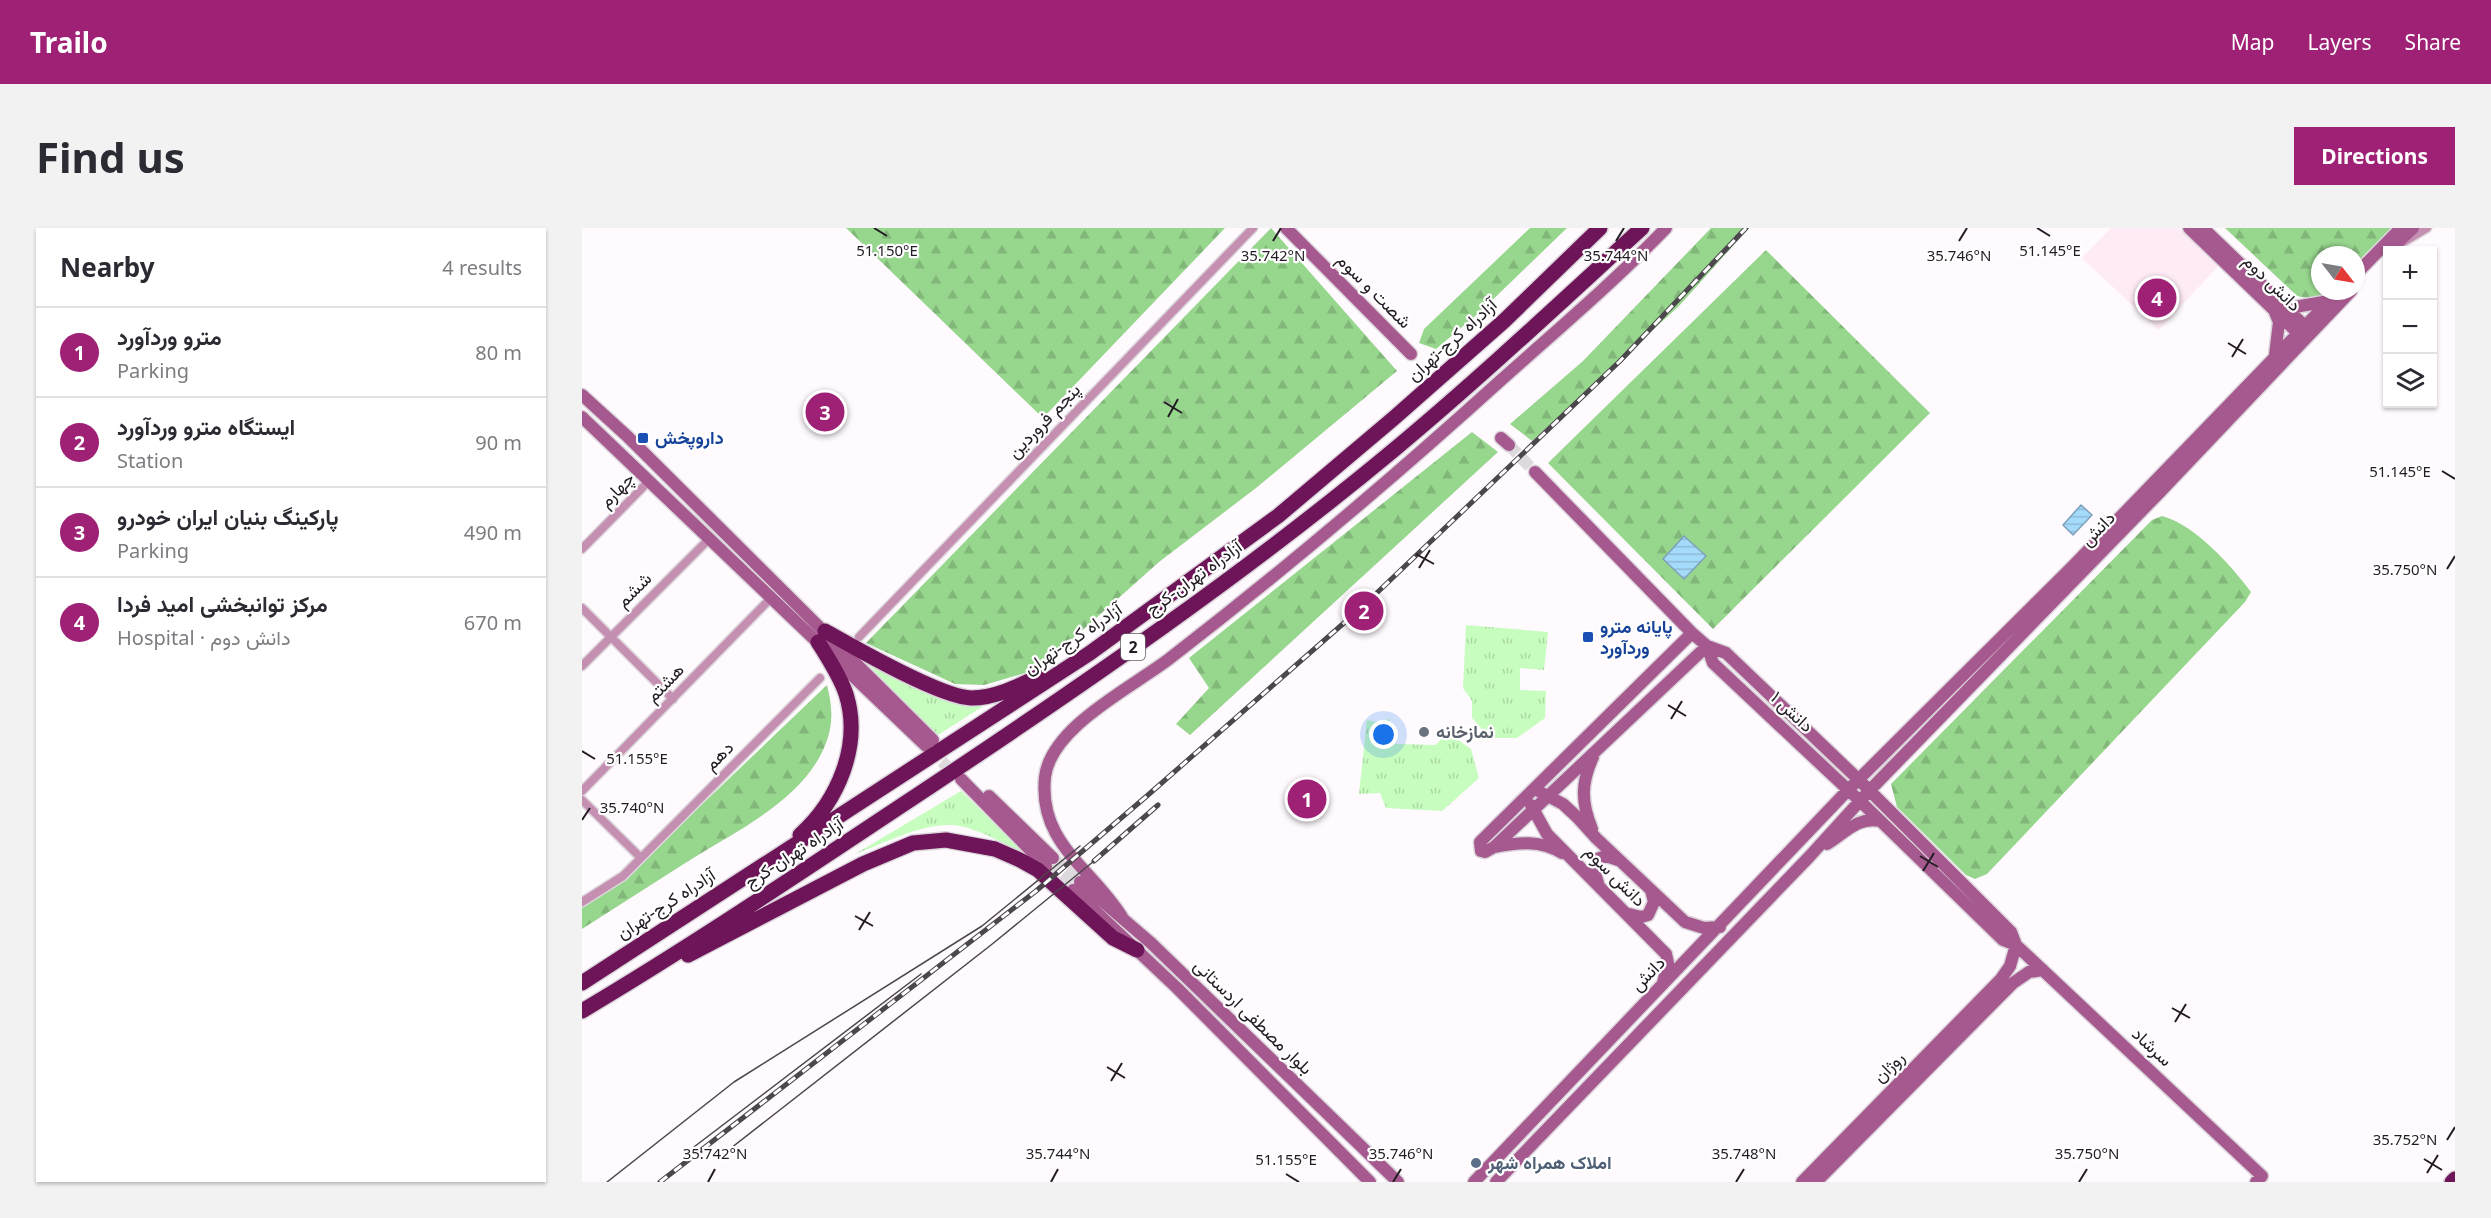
<!DOCTYPE html>
<meta charset="utf-8">
<style>
:root{--surface:#fff;--page:#f2f2f3;--text:#2b2b33;--muted:#7c7c81;--line:#e1e1e2;--accent:#9f2176}
body{margin:0;font-family:"Noto Sans",Vazirmatn,sans-serif;background:var(--page);color:var(--text)}
.controls{position:absolute;right:18px;top:18px;display:grid;overflow:hidden;border-radius:0px;box-shadow:0 2px 4px #0004}
.controls button{width:54px;height:54px;display:grid;place-items:center;padding:0;border:0;border-bottom:2px solid var(--line);background:var(--surface);color:var(--text);font:30px sans-serif}
.compass{position:absolute;left:1729px;top:18px;width:54px;height:54px;border-radius:50%;background:var(--surface);box-shadow:0 2px 4px #0004;rotate:121deg}
.you{position:absolute;left:802px;top:507px;width:21px;height:21px;margin:-15px;border:4px solid #fff;border-radius:50%;background:#1a73e8;box-shadow:0 0 0 9px #1a73e833}
.badge{display:grid;place-items:center;width:39px;height:39px;border-radius:50%;background:var(--accent);color:#fff;font-size:20px;font-weight:700}
.pin{position:absolute;translate:-50% -50%;border:3px solid #fff;box-shadow:0 2px 6px #0006}
.list{margin:0;padding:0;list-style:none}
h2{display:flex;justify-content:space-between;align-items:center;height:78px;margin:0;padding:0 24px;font-size:26px}
h2 small{font-size:20px;font-weight:400;color:var(--muted)}
.list li{display:grid;grid-template-columns:39px 1fr auto;gap:18px;align-items:center;box-sizing:border-box;height:90px;padding:0 24px;border-top:2px solid var(--line)}
.list b{display:block;font-size:22px;white-space:nowrap}
.list p{margin:0;font-size:20px;white-space:nowrap;color:var(--muted)}
.list em{font-size:20px;font-style:normal;color:var(--muted)}
.icon{flex:none;width:33px;height:33px;fill:none;stroke:currentColor;stroke-width:2;stroke-linecap:round;stroke-linejoin:round}
.map{position:relative;flex:none;width:1873px;height:954px;overflow:hidden;border-radius:0px}
header{display:flex;align-items:center;gap:36px;box-sizing:border-box;height:84px;padding:0 30px;background:var(--accent);color:#fff}
header strong{font-size:28px}
nav{display:flex;gap:33px;margin-inline-start:auto;font-size:21px}
.intro{display:flex;align-items:center;justify-content:space-between;box-sizing:border-box;height:144px;padding:0 36px}
h1{margin:0;font-size:42px}
.button{padding:15px 27px;border-radius:0px;background:var(--accent);color:#fff;font-size:21px;font-weight:700}
main{display:flex;gap:36px;padding:0 36px}
aside{flex:1;background:var(--surface);border-radius:0px;box-shadow:0 2px 4px #0004}
.map>svg:first-child{display:block}
.medical{fill:#feebf5}
.grass{fill:url(#grass-tufts)}
.forest{fill:url(#forest-firs)}
.water{fill:url(#water-rules);stroke:#7da1ba;stroke-width:1.5}
.lines{fill:none;stroke-linecap:round;stroke-linejoin:round}
.secondary-tunnel{stroke:#ddd9dd;stroke-width:12;stroke-dasharray:12 6;stroke-linecap:butt}
.street-casing{stroke:#dbd6db;stroke-width:11}
.secondary-casing{stroke:#dbd6db;stroke-width:15}
.highway-casing{stroke:#dbd6db;stroke-width:18}
.street{stroke:#c58fb2;stroke-width:8}
.secondary{stroke:#a6598e;stroke-width:12}
.highway{stroke:#6e1458;stroke-width:15}
.tram{stroke:#4c464d;stroke-width:1.5}
.rail-casing{stroke:#4c464d;stroke-width:5}
.rail{stroke:#fff;stroke-width:3;stroke-dasharray:9;stroke-linecap:butt}
.ticks{fill:none;stroke:#231c24;stroke-width:2}
.transit-dot{fill:#1a4fb4;stroke:#fff;stroke-width:2}
.worship-dot{fill:#6b7280;stroke:#fff;stroke-width:2}
.service-dot{fill:#5c6f8a;stroke:#fff;stroke-width:2}
.labels{text-anchor:middle;stroke-width:4.5;stroke-linejoin:round;paint-order:stroke}
.shield{fill:#fff;stroke:#656066;stroke-width:1.5}
.shield-label{font-size:16px;font-weight:bold;fill:#231c24}
.street-label{font-size:18px;fill:#231c24;stroke:#fff}
.transit-label{font-size:18px;font-weight:bold;fill:#164399;stroke:#fff;text-anchor:start}
.worship-label{font-size:18px;font-weight:bold;fill:#5b616d;stroke:#fff;text-anchor:start}
.service-label{font-size:18px;font-weight:bold;fill:#4e5e75;stroke:#fff;text-anchor:start}
.ticks-label{font-size:15px;text-anchor:middle;fill:#231c24;stroke:#fff;stroke-width:4.5;stroke-linejoin:round;paint-order:stroke}
</style>
<header>
<strong>Trailo</strong>
<nav><a>Map</a><a>Layers</a><a>Share</a></nav>
</header>
<div class="intro"><h1>Find us</h1><a class="button">Directions</a></div>
<main>
<aside>
<h2>Nearby<small>4 results</small></h2>
<ul class="list">
<li><span class="badge">1</span><div><b>مترو وردآورد</b><p>Parking</p></div><em>80 m</em></li>
<li><span class="badge">2</span><div><b>ایستگاه مترو وردآورد</b><p>Station</p></div><em>90 m</em></li>
<li><span class="badge">3</span><div><b>پارکینگ بنیان ایران خودرو</b><p>Parking</p></div><em>490 m</em></li>
<li><span class="badge">4</span><div><b>مرکز توانبخشی امید فردا</b><p>Hospital · دانش دوم</p></div><em>670 m</em></li>
</ul>
</aside>
<div class="map">
<svg width="1873" height="954" viewBox="0 0 1873 954">
<defs>
<pattern id="grass-tufts" width="24" height="20" patternUnits="userSpaceOnUse" patternTransform="scale(1.5)"><rect width="24" height="20" fill="#c7fdbe"/><path d="M3 7l-1-3M5 7V3M7 7l1-3M15 17l-1-3M17 17v-4M19 17l1-3" fill="none" stroke="#abd8a3"/></pattern>
<pattern id="forest-firs" width="22" height="20" patternUnits="userSpaceOnUse" patternTransform="scale(1.5)"><rect width="22" height="20" fill="#97d68d"/><path d="M5 1l3.5 6h-7zM16 11l3.5 6h-7z" fill="#82b77a"/></pattern>
<pattern id="water-rules" width="6" height="5" patternUnits="userSpaceOnUse" patternTransform="scale(1.5)"><rect width="6" height="5" fill="#a4dafa"/><path d="M0 2.5h6" fill="none" stroke="#8dbad6"/></pattern>
</defs>
<rect width="100%" height="100%" fill="#fefafe"/>
<path class="medical" d="M1529 0H1597L1637 37 1577 102 1500 30Z"/>
<path class="grass" d="M884 397 966 404 962 442 938 440V462L964 463 963 490 935 510H908L890 490V473L881 460Z
M282 432 375 473 403 477 353 509Z
M808 491 803 507 815 516 854 517 865 504 889 521 897 550 860 583 804 580 798 565 777 566 785 492 793 494Z
M379 563 447 628C427 618 392 598 370 597 338 596 303 615 273 626Z"/>
<path class="forest" d="M264 0H643L461 190Z
M689 0 815 143 674 260 577 334 467 432 443 445 402 457 373 456 284 415Z
M948 0H985L899 83 854 121 837 115 842 101Z
M1129 0H1167L1097 78 950 213 928 196 1001 133Z
M1643 0H1810L1774 35V27H1738V63H1746C1736 72 1726 70 1715 68Z
M1184 22 1348 185 1131 401 966 235Z
M890 204 916 224 608 507 594 496 627 460 607 430Z
M1580 288C1612 296 1649 337 1669 364L1663 374 1405 646 1393 651 1384 647 1315 579 1309 556 1570 292Z
M245 457C250 477 252 494 244 515 223 571 156 602 108 632 72 655 36 678 0 701V678L43 650Z"/>
<path class="water" d="M1499 277 1510 287 1491 307 1481 297Z
M1102 308 1124 328 1102 351 1081 331Z"/>
<g class="lines">
<path class="secondary-tunnel" d="M927 217 953 244
M347 521 375 548
M471 630 498 654
M464 638 491 662"/>
<g class="street-casing">
<path id="street" d="M1808 22 1845 0
M0 321 68 252
M0 380 91 471
M277 409 671 0
M0 438 127 311
M0 563 189 370
M0 572 59 630
M0 674 41 648 238 450"/>
</g>
<g class="secondary-casing">
<path id="secondary" d="M704 0 829 126
M1607 0 1721 110
M1621 0 1728 103
M1815 15 1831 0
M1774 46 1819 0
M1698 75 1713 79 1747 73
M1692 82 1697 94 1693 127
M0 167 45 208 351 512
M0 189 344 518
M919 210 927 217
M953 244 1110 405 1125 418 1131 435 1278 573 1421 712 1434 717 1680 948 1674 954
M1110 405 898 614 899 623 903 624 912 619 1125 418 1144 425 1277 552 1429 704 1434 717
M379 551 464 638
M958 564 981 576 995 589 1014 610 1103 694 1122 700 1138 699
M407 568 471 630
M949 577 965 606 1084 726 1086 735 1081 755
M1010 601C999 574 999 555 1011 529
M1245 616C1263 605 1276 588 1298 593
M913 619C936 614 959 612 980 625
M498 654 569 715 816 954
M1016 655 1012 642 1015 631 1024 628 1036 632
M491 662 595 760 788 954
M1047 686 1059 689 1066 687 1072 674 1069 662
M540 689C510 640 456 616 463 549 469 499 549 460 587 431 701 343 811 250 918 153 974 103 1032 54 1084 0
M892 954 1266 562 1489 340 1757 63
M914 954 1227 629 1287 563 1578 264 1769 63
M1220 954 1419 751 1428 738 1434 717
M1234 954 1431 755 1447 744 1461 742"/>
</g>
<g class="highway-casing">
<path id="highway" d="M243 403C273 420 358 469 389 470 414 470 437 458 459 447
M218 607C256 573 280 517 264 466 258 448 246 430 236 414
M106 727 281 636 331 615 364 612 413 621 438 632 456 642 531 710 555 722
M0 755 508 425 696 288 812 190 922 93 1018 0
M0 783C116 714 228 638 340 564 501 457 664 345 813 221 898 150 978 75 1060 0
M1870 954 1873 951"/>
</g>
<use href="#street" class="street"/>
<use href="#secondary" class="secondary"/>
<use href="#highway" class="highway"/>
<path class="tram" d="M108 922 339 746
M135 931 409 717 512 633
M25 954 152 854 400 698 498 618"/>
<g class="rail-casing">
<path id="rail" d="M512 633 576 577
M78 954 454 663 566 567 779 380 1038 133 1164 0"/>
</g>
<use href="#rail" class="rail"/>
</g>
<path class="ticks" d="M292 0 305 8M1455 0 1468 8M691 13 699 0M1034 13 1042 0M1377 13 1385 0M1646 115 1664 126M1650 129 1661 111M582 174 600 185M586 189 596 171M1860 243 1873 251M834 326 852 336M837 340 848 322M1865 341 1873 328M1086 477 1104 488M1089 491 1100 473M0 523 13 531M0 592 8 580M1338 628 1356 639M1341 643 1352 625M273 688 291 698M277 702 288 684M1590 780 1608 790M1593 794 1604 776M525 839 543 850M529 853 540 835M1865 912 1873 899M1842 931 1860 942M1845 945 1856 927M704 946 717 954M126 954 133 941M469 954 476 941M811 954 819 941M1154 954 1162 941M1497 954 1505 941"/>
<g class="transit-dot">
<rect x="55" y="204" width="12" height="12" rx="3"/>
<rect x="1000" y="403" width="12" height="12" rx="3"/>
</g>
<circle class="worship-dot" cx="842" cy="504" r="6"/>
<circle class="service-dot" cx="894" cy="935" r="6"/>
<g class="labels">
<rect class="shield" x="539" y="406" width="24" height="26" rx="4.5"/>
<g class="shield-label">
<text x="551" y="425">2</text>
</g>
<g class="street-label">
<text transform="translate(1690 55) rotate(44)" y="6">دانش دوم</text>
<text transform="translate(792 63) rotate(45)" y="6">شصت و سوم</text>
<text transform="translate(870 112) rotate(-42)" y="6">آزادراه کرج-تهران</text>
<text transform="translate(462 193) rotate(-46)" y="6">پنجم فروردین</text>
<text transform="translate(35 262) rotate(-46)" y="6">چهارم</text>
<text transform="translate(1516 301) rotate(-46)" y="6">دانش</text>
<text transform="translate(612 350) rotate(-36)" y="6">آزادراه تهران-کرج</text>
<text transform="translate(52 362) rotate(-45)" y="6">ششم</text>
<text transform="translate(491 411) rotate(-34)" y="6">آزادراه کرج-تهران</text>
<text transform="translate(83 455) rotate(-46)" y="6">هشتم</text>
<text transform="translate(1210 484) rotate(43)" y="6">دانش ۱</text>
<text transform="translate(137 528) rotate(-45)" y="6">دهم</text>
<text transform="translate(212 625) rotate(-33)" y="6">آزادراه تهران-کرج</text>
<text transform="translate(1033 648) rotate(45)" y="6">دانش سوم</text>
<text transform="translate(84 676) rotate(-33)" y="6">آزادراه کرج-تهران</text>
<text transform="translate(1066 746) rotate(-46)" y="6">دانش</text>
<text transform="translate(671 789) rotate(44)" y="6">بلوار مصطفی اردستانی</text>
<text transform="translate(1570 819) rotate(43)" y="6">سرشاد</text>
<text transform="translate(1307 839) rotate(-45)" y="6">روژان</text>
</g>
<g class="transit-label">
<text x="73" y="216">داروپخش</text>
<text x="1018" y="405">پایانه مترو<tspan x="1018" dy="21">وردآورد</tspan></text>
</g>
<g class="worship-label">
<text x="854" y="510">نمازخانه</text>
</g>
<g class="service-label">
<text x="906" y="941">املاک همراه شهر</text>
</g>
</g>
<g class="ticks-label">
<text x="305" y="28">51.150°E</text>
<text x="1468" y="28">51.145°E</text>
<text x="691" y="33">35.742°N</text>
<text x="1034" y="33">35.744°N</text>
<text x="1377" y="33">35.746°N</text>
<text x="1818" y="249">51.145°E</text>
<text x="1823" y="347">35.750°N</text>
<text x="55" y="536">51.155°E</text>
<text x="50" y="585">35.740°N</text>
<text x="1823" y="917">35.752°N</text>
<text x="133" y="931">35.742°N</text>
<text x="476" y="931">35.744°N</text>
<text x="819" y="931">35.746°N</text>
<text x="1162" y="931">35.748°N</text>
<text x="1505" y="931">35.750°N</text>
<text x="704" y="937">51.155°E</text>
</g>
</svg>
<div class="controls">
<button>+</button>
<button>−</button>
<button><svg class="icon" aria-label="layers" viewBox="0 0 24 24"><path d="M12 4l9 5-9 5-9-5zM3 14l9 5 9-5"/></svg></button>
</div>
<svg class="compass" viewBox="-18 -18 36 36"><path d="M0-13l5 13h-10z" fill="#e53935"/><path d="M0 13l5-13h-10z" fill="#7c7c81"/></svg>
<div class="you"></div>
<div class="pin badge" style="left:725px;top:571px">1</div>
<div class="pin badge" style="left:782px;top:383px">2</div>
<div class="pin badge" style="left:243px;top:184px">3</div>
<div class="pin badge" style="left:1575px;top:70px">4</div>
</div>
</main>
